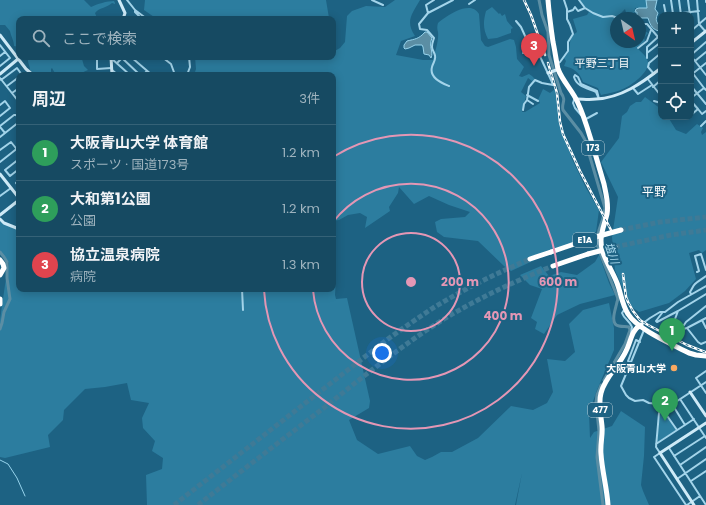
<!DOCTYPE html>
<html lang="ja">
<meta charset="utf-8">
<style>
:root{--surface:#164a62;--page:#1f5168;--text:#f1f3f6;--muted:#9eb3be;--line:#356277;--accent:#eead8d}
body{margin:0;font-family:Poppins,"Noto Sans JP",sans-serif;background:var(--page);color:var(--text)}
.controls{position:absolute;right:12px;top:12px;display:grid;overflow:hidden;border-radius:8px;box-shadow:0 2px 10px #0003}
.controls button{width:36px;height:36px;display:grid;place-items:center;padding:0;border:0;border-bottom:1px solid var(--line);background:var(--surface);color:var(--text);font:20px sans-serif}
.compass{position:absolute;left:610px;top:12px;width:36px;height:36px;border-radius:50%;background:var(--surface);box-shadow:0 2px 10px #0003;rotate:146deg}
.you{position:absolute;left:382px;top:353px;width:14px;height:14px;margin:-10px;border:3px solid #fff;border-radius:50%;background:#1a73e8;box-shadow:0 0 0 6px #1a73e833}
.badge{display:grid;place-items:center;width:26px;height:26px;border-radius:50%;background:var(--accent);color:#fff;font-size:13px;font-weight:700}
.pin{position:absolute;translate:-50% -33px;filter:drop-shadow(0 1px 2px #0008)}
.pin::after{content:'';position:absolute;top:21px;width:14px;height:12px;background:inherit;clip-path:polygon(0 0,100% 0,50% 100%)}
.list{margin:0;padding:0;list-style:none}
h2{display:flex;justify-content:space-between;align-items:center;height:52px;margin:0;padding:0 16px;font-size:17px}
h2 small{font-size:13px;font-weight:400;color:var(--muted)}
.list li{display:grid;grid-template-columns:26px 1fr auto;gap:12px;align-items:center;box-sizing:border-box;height:56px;padding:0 16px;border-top:1px solid var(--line)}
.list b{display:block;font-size:15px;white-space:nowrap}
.list p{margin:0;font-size:13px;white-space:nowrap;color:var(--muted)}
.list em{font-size:13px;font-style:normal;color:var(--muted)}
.icon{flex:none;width:22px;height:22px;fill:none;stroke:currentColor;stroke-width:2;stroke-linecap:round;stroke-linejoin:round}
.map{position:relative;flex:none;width:706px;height:505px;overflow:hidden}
.search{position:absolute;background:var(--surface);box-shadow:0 2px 10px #0003;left:16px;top:16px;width:320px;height:44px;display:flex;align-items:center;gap:10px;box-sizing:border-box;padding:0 14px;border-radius:8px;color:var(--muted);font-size:15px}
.panel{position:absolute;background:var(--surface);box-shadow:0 2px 10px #0003;left:16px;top:72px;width:320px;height:220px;border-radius:8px}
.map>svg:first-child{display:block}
.green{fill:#2c7d9f}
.water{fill:#5b8ea4;stroke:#96d3ec}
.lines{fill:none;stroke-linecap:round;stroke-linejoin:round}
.stream{stroke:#96d3ec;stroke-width:1}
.river{stroke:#5b8ea4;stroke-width:3}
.highway-tunnel{stroke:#3f7a96;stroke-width:5;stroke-dasharray:5 2.5;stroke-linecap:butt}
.street{stroke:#a3d4ea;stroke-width:2}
.secondary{stroke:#ceeaf7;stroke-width:3}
.highway{stroke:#fff;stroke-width:5}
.rail-casing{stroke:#fff;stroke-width:2.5}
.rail{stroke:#1d6283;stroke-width:1;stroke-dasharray:3;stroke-linecap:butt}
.highway-bridge{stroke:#fff;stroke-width:5}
.ring{fill:none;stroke:#e497b5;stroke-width:2}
.poi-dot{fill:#faa961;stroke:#1d6283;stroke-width:1.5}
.labels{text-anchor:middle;stroke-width:4;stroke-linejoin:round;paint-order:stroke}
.shield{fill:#1d6283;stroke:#bbd0da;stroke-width:1}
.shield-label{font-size:9px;font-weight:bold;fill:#fff}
.poi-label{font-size:10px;font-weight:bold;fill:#fff;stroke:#1d6283;text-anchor:end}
.neighbourhood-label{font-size:11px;fill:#fff;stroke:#1d6283}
.water-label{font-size:11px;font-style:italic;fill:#aeddf1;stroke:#1d6283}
.quarter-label{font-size:12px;fill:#fff;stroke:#1d6283}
.centre{fill:#e497b5;stroke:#1d6283;stroke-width:2}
.ring-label{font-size:12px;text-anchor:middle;font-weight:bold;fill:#e497b5;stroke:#1d6283;stroke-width:4;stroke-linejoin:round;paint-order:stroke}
</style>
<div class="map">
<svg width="706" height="505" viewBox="0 0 706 505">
<rect width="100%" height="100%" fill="#1d6283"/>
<path class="green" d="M0 0H84L91 7C97 4 107 1 114 1L115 3V4L112 3C107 8 100 7 95 13L97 18 109 19H19V47L14 46C14 40 11 37 10 31L5 25H0Z
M145 0H326L329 18V19H157L144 10Z
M395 0H420C412 14 405 21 415 36L401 41 396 55 423 60H433C435 51 439 41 438 32 437 29 437 26 438 23 440 21 443 19 446 17 455 11 472 2 479 14L481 40 485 46 488 47 510 39 514 40 516 47 517 59 524 67 519 76 522 77 529 74 532 76 535 79 532 81 528 78 521 92 526 96 522 112H525L540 103 538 100 543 89 550 93 555 89 559 115 572 159 586 188 599 210 596 232 511 271 504 266 478 241 444 237 437 232 435 222 441 219 465 217 470 212 449 205 429 196 414 204 399 187 398 193 389 207 390 211 365 228 367 217 360 213 348 215 339 220 333 221V75H194L196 69 195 57H333V52L340 48 345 42 347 16 352 11 366 6 385 7Z
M580 0H646L647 9 635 8 634 17 627 16 625 9 616 18V42H640V26L644 25 645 31 648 33 644 38 645 41 637 48C641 52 648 57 648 63 649 72 632 85 625 88 618 92 609 93 601 95L598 88 583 82C580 73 574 68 564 66L566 61 564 58C565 56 567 55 568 53 572 45 567 38 577 32L573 19 587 15 589 12Z
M492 7 499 14 500 13 502 16 505 14 507 21 513 28 511 29V33L497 38 488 39C483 29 483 22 486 11Z
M28 57H83L82 59 84 66 88 70C81 73 76 77 68 73L66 75H56L52 68 51 69V75H36L30 70C30 66 27 62 28 57Z
M645 97 661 109V117H668L676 130 686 134 697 124 703 128 701 132 702 135 706 132V250L702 253 699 250 689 253 696 279 685 291 669 303 639 312 630 306 615 270 612 237 618 197 601 162 619 138 622 116 627 112 630 106 636 102H641Z
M0 220 19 230V289H333V260L334 261 336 278 335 295 336 299 347 298 370 401 369 408 349 420 357 440 378 454 410 446 417 456 425 460 432 457 441 452H452L478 438 511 406 533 410 547 403 553 392 547 359 565 361 575 352 569 324 583 310 609 303 614 328V350L597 390 589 413 590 438 594 432 612 426 621 411 645 427 644 456 641 485 643 491 649 505H516L522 473 515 505H147L146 475 162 469 163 458 152 451 155 441 143 428 142 418 149 403 131 400 127 383 105 387 85 389 64 410 63 420 48 435 50 447 5 458 0 457V320L5 285 9 263 0 251Z
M599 255 609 283 615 295 580 304 557 315 544 334 535 329 537 322 531 318 542 289 530 285 520 275 541 266 549 276 561 272 577 275 595 262Z
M663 411 676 430 658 442 657 441 660 413Z"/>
<path class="water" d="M646 0H657L655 9 658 13C653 24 660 22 661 31 653 31 650 25 648 18H635V16L637 15V12H635L636 9 639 8H647Z
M425 32H427L432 38C428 47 434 51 431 58L429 55 424 54 423 47 422 45H415L409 48 405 49 404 48V45L407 41C415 39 419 39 425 32Z"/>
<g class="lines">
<path class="stream" d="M0 460 8 464 17 478 25 496"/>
<path class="river" d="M539 0 542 15 548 32 549 55 561 93C567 101 561 103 563 110L581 133 585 140 605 208 603 218 599 230 597 243 600 253 617 296C618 298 618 300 617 302 616 308 609 324 619 326 623 327 626 326 629 327L630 330 625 344 604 380
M0 252 4 257 7 262V278L10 299 4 312 2 323 0 329
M601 385 597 395 596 403 599 431 597 457 603 505"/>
<path class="highway-tunnel" d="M621 230 660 222 706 217
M615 247 671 235 706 230
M174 505 380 345C397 332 415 320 433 308 464 289 497 273 530 259
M198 505C240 472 283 439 325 407 364 376 402 345 444 319 479 298 515 281 553 266"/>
<path class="street" d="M127 0 135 10 147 19
M372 0 383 5
M579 0 585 8 593 13 603 17 612 16 618 18
M671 0 673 14
M679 0 681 15
M688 0 690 15
M697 0 699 24 706 32
M706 0V2
M469 4 475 0
M664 5 666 15 699 11
M135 11V12L142 19
M567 12 573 10 575 7 578 11 585 8
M428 13 426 5 434 0
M625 15V18
M516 21 521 27 526 38 537 50 551 80 553 85 542 83 535 80 529 87 527 100 524 104 523 110
M640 24H647L658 37
M691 31 706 18
M0 45 10 58 0 66
M638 48 647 41 651 30
M523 53H524L523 49 530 42
M647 53 661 42
M691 55 706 42
M0 56 5 52
M691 56 695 61 706 52
M97 57V69L111 68
M123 57 122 58 140 75
M131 57 152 75
M162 57 171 64 175 75
M647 58V47L658 37 661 38
M112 59 130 75
M695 61 706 75
M117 63 122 58
M557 64 560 62 568 51V42L573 34 570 25 567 19V9L564 0
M112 70 118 75
M691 71 704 88
M654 74 648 67 649 63 661 53
M143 75 147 71
M187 75 190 67 189 57
M575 75 578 77 581 84 597 91 599 99 596 92C587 88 577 87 574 77Z
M691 75 706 63
M0 78 19 102
M647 78 661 96
M1 80 17 68 22 75
M7 86 19 77
M449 86C442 83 429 78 432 67 433 63 436 60 435 56 435 53 432 50 432 47 432 43 433 41 434 38L427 30 420 29 419 24 428 13 453 0
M691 86 706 104
M653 87 661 80
M633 88 638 94 652 85
M12 93 19 88
M527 95 538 101
M691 98 704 88 706 90
M575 99 574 100 573 103 575 108 581 115
M527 100 533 104
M654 101 661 103
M691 101 698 109
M0 105 5 101 10 108 0 116
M691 115 698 109 702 114 706 111
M586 119 597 113
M0 126 14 115H16L19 119
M701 126 706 121
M0 127 5 133
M0 137 19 122
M0 150 11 142 19 152
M19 159 5 170 10 176 19 169
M0 162 19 147
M19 180 16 183 19 187
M0 196 11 188
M697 272 699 271 695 256 701 254 706 270
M242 289 243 310
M691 294 690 292C692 289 693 286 695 284 698 281 702 279 706 276
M624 310 622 313C624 319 630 321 632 327L631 334
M662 313 656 321 657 322 678 311 706 294
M702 320 706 328
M642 324 650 318 660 312H665L678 302 706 286
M668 324H675L676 326 683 329 687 328 698 342 701 344 706 342
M675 324V319L678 311
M682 328 686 322 706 306
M687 328 706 318
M640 342 636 340 628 361 631 362 644 330
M631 362 621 386 626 395 629 398 635 401 643 400 649 403 659 404 667 402
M706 371 696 378 706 393
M680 399 706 438
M672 404 685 425
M663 410 677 430
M656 444 694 419
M669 448 706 505
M674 456 705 436
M680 465 706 447
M677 479 706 459
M691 481 706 471
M686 505 654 457 660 453 656 447 659 413 706 382
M687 505 700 496"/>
<path class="secondary" d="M119 0 125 13 123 19
M0 35 26 69 33 75
M691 43 706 31
M111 57 112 75
M548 73 559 69
M0 74 18 59
M577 99C583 99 589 100 596 99 621 98 642 83 661 68
M0 174 19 198
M0 215 19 200
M0 219 4 223 19 229
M690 392 706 416
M694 505 660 453 706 423"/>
<path class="highway" d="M548 0C549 14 551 28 553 42 555 51 556 60 558 69 563 82 573 91 578 103 584 116 588 130 592 143 596 157 600 170 604 184 606 194 609 204 607 214 605 223 601 231 601 241 601 255 612 270 617 283 621 293 622 305 628 314 638 330 672 344 689 353L696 355 706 356
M530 259 551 252
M0 260 3 264 4 268 0 275
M553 266 588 254
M0 299V304
M608 505C607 488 602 471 601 454 600 444 603 435 602 426 601 415 598 404 601 393 605 377 620 365 626 351 631 342 631 330 641 325"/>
<g class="rail-casing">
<path id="rail" d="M524 0 531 15 545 55
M548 63 557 93 560 122 563 134 580 171 611 230
M623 274 626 297 628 302 633 311 640 320 648 325 687 345 705 352"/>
</g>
<use href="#rail" class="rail"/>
<path class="highway-bridge" d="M551 252 592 238 621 230
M588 254 615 247"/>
</g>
<g class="ring">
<circle cx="411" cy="282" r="49"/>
<path d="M333 222A98 98 0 1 1 313 290"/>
<path d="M333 157A147 147 0 1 1 264 290"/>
</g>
<circle class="poi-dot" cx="674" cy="368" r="4"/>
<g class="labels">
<g class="shield">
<rect x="582" y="141" width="22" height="14" rx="3"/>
<rect x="573" y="233" width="24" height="14" rx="3"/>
<rect x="588" y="403" width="24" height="14" rx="3"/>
</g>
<g class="shield-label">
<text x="593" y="151">173</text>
<text x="585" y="243">E1A</text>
<text x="600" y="413">477</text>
</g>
<g class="poi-label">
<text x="666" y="372">大阪青山大学</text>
</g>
<g class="neighbourhood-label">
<text x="602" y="67">平野三丁目</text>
</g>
<g class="water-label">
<text transform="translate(612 253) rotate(72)" y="4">塩川</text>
</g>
<g class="quarter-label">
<text x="654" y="196">平野</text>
</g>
</g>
<circle cx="411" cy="282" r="6" class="centre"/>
<g class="ring-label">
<text x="460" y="286">200 m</text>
<text x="558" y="286">600 m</text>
<text x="503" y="320">400 m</text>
</g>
</svg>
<div class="controls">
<button>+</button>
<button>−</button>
<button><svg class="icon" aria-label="locate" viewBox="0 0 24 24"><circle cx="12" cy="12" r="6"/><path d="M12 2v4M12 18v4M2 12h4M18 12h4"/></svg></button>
</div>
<svg class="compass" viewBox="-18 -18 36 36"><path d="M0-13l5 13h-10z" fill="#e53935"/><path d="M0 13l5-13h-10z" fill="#9eb3be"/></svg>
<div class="you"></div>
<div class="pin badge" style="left:672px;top:351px;background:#2e9e5b">1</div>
<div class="pin badge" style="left:665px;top:421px;background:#2e9e5b">2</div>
<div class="pin badge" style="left:534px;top:66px;background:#e0444e">3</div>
<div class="search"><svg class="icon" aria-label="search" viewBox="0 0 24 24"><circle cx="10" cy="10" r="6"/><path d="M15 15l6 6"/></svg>ここで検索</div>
<section class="panel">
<h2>周辺<small>3件</small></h2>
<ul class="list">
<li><span class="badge" style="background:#2e9e5b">1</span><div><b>大阪青山大学 体育館</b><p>スポーツ · 国道173号</p></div><em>1.2 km</em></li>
<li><span class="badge" style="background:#2e9e5b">2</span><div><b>大和第1公園</b><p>公園</p></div><em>1.2 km</em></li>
<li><span class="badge" style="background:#e0444e">3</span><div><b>協立温泉病院</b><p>病院</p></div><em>1.3 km</em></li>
</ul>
</section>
</div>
